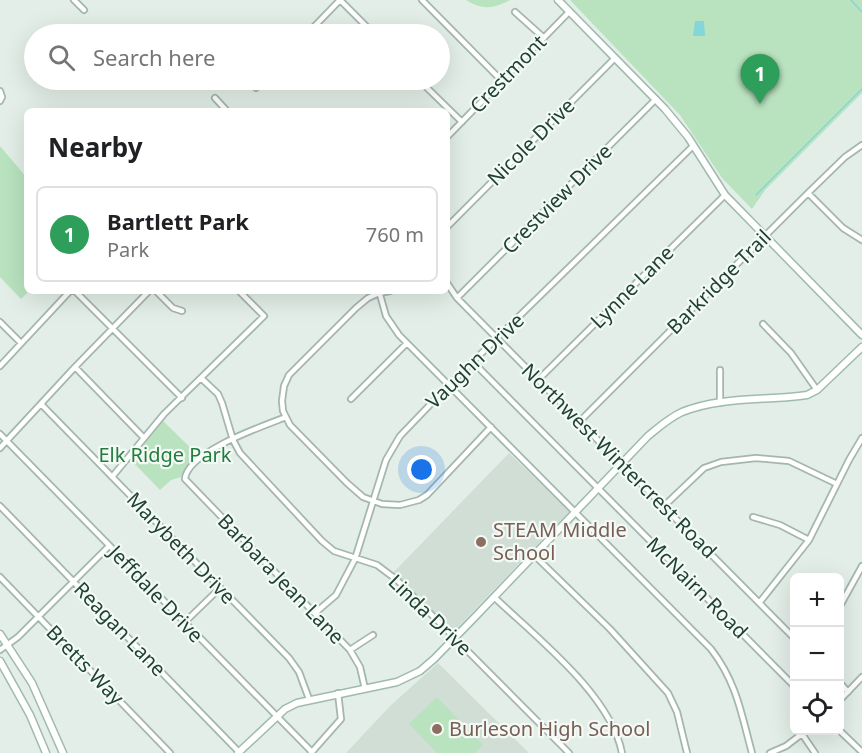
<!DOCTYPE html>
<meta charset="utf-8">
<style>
:root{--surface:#fff;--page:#f2f2f2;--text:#202124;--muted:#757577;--line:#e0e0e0;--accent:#d93025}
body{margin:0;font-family:"Noto Sans",sans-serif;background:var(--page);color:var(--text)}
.controls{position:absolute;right:18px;bottom:18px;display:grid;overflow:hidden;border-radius:9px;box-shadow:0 6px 24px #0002}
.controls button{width:54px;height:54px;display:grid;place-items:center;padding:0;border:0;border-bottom:2px solid var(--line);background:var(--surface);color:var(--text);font:30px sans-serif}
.you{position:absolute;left:422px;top:470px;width:21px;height:21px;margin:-15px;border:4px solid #fff;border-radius:50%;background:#1a73e8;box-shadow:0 0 0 9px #1a73e833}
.badge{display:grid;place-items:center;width:39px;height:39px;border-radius:50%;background:var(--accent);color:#fff;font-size:20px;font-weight:700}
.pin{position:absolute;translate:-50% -50px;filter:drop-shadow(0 2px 3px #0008)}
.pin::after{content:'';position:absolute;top:32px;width:21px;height:18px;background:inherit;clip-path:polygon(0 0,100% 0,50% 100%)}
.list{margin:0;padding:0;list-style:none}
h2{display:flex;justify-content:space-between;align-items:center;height:78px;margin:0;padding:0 24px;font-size:26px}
h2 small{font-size:20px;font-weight:400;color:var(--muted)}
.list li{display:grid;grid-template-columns:39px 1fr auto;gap:18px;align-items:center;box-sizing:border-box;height:96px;margin:0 12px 12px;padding:0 12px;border:2px solid var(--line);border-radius:9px}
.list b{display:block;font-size:22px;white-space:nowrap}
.list p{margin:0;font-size:20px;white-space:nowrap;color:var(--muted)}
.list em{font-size:20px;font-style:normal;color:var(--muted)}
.icon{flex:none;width:33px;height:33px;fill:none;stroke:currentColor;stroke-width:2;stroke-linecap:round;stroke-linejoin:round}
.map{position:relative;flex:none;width:862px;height:753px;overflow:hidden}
.search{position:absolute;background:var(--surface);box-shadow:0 6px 24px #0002;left:24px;top:24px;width:426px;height:66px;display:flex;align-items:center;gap:15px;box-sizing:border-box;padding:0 21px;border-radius:33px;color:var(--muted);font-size:22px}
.panel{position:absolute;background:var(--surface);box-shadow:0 6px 24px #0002;left:24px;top:108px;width:426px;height:186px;border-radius:9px}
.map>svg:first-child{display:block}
.built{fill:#d0ded6}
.green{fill:#b9e2bf}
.water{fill:#84d6d9}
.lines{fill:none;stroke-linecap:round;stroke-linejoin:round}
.stream{stroke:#84d6d9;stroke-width:1.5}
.street-casing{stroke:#a4b7ae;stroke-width:8}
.secondary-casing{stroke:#9fbbae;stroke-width:9}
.street{stroke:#fff;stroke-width:4.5}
.secondary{stroke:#fff;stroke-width:6}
.education-dot{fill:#8d6e63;stroke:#f3faf6;stroke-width:2}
.labels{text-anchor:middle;stroke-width:4.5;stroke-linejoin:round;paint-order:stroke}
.street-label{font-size:20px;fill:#204134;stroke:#f3faf6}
.park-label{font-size:20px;fill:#257d3d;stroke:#f3faf6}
.education-label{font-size:20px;fill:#785e54;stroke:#f3faf6;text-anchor:start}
</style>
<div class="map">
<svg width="862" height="753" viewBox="0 0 862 753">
<rect width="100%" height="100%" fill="#e2eee7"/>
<path class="built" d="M509 453 570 511 454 631 393 573Z
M438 663 529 753H346L391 705Z"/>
<path class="green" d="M466 0H510C493 9 483 10 466 0Z
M570 0H862V93L765 190 752 209 722 178 680 115Z
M0 146 27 178V291H29L21 299 0 277Z
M163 421 199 456 184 470 181 477 171 480 160 490 131 460Z
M437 697 483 745 475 753H437L409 724Z"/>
<path class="water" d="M695 21H704L705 36H693Z"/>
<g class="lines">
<path class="stream" d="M851 0 862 12
M756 195 862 89"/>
<g class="street-casing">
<path id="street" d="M74 0 84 10
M340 0 374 34
M422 0 502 81
M515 12 544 38
M307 34 340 0
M419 80 462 122
M256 88 264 80
M0 91 2 97 0 101
M215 98 227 111
M447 137 569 12
M808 193 843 228 862 240
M447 227 615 58
M447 283 457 298 794 638
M75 291 182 398
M156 291 173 308 182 311
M379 291 386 316 399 335 711 649C737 683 741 713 752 753
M390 291 379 293 368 298 356 308 289 375 284 386 282 401 283 411 290 425 347 483 363 497 382 504 400 505 419 500 427 495 491 427
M457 298 656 99
M0 322 21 343
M763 324 791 353 817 390
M473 362 794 686
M0 366 70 291
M75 367 144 438
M720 370V403
M201 378 218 394 222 403 233 440 240 453 322 541 334 551 377 565 397 580 569 753
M538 380 725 195
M351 399 407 343
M41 404 289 658 299 672 309 699
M286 417C263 426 187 452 185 479L350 650 360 667 365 689
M580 421 808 193 845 157 862 145
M0 434 312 752
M0 448 75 367 149 291
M112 477 164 414 264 316 239 291
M0 506 239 752
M664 506 704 468 721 462 756 458 789 461 837 484
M753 517 780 525 809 540
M534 555 610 629 668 693 677 712 687 753
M0 577 170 753
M494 597C536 637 611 695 622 753
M760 602 809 540 849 460 862 438
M840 606 862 566
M315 613 336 595 355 559 386 460 400 436 449 385 693 146
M184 623 220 588
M0 650 18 637 109 546
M350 650 373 635
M840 683 848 692
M840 700 862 677
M839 730 862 752
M802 734 815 753
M311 753 341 719 338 693
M770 753 786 746 807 730"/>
</g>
<g class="secondary-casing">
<path id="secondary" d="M558 0 665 109 688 137 725 195 862 335
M0 634 32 683 63 753
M0 661 30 715 46 753
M238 753 285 709 297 703 397 682 420 671 434 659 474 618 648 436C659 427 669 418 682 412 721 396 767 401 807 395L817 390 862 347"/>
</g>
<use href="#street" class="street"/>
<use href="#secondary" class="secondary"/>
</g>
<g class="education-dot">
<circle cx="481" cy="542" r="6"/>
<circle cx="437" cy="729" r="6"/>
</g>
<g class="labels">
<g class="street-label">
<text transform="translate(508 74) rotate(-46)" y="7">Crestmont</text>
<text transform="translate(531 142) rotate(-45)" y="7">Nicole Drive</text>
<text transform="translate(557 199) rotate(-45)" y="7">Crestview Drive</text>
<text transform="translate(719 282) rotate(-45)" y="7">Barkridge Trail</text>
<text transform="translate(632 287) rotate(-45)" y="7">Lynne Lane</text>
<text transform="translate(475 361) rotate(-44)" y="7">Vaughn Drive</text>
<text transform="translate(619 461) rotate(45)" y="7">Northwest Wintercrest Road</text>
<text transform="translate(181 548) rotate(46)" y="7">Marybeth Drive</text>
<text transform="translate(281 579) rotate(46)" y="7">Barbara Jean Lane</text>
<text transform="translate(697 588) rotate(45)" y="7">McNairn Road</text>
<text transform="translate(156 594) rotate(46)" y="7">Jeffdale Drive</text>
<text transform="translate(430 615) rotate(44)" y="7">Linda Drive</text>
<text transform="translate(120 629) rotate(46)" y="7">Reagan Lane</text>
<text transform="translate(85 665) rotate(46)" y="7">Bretts Way</text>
</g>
<g class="park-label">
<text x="165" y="462">Elk Ridge Park</text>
</g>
<g class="education-label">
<text x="493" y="537">STEAM Middle<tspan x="493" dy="23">School</tspan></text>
<text x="449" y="736">Burleson High School</text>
</g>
</g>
</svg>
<div class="controls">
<button>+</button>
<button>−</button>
<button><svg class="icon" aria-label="locate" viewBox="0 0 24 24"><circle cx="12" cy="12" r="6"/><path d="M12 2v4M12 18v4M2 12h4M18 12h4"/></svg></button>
</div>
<div class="you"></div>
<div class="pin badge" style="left:760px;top:104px;background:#2e9e5b">1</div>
<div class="search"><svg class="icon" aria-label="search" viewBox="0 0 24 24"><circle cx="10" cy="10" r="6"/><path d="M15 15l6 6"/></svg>Search here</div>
<section class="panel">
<h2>Nearby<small></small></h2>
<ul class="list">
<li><span class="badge" style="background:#2e9e5b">1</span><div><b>Bartlett Park</b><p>Park</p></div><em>760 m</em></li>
</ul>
</section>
</div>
